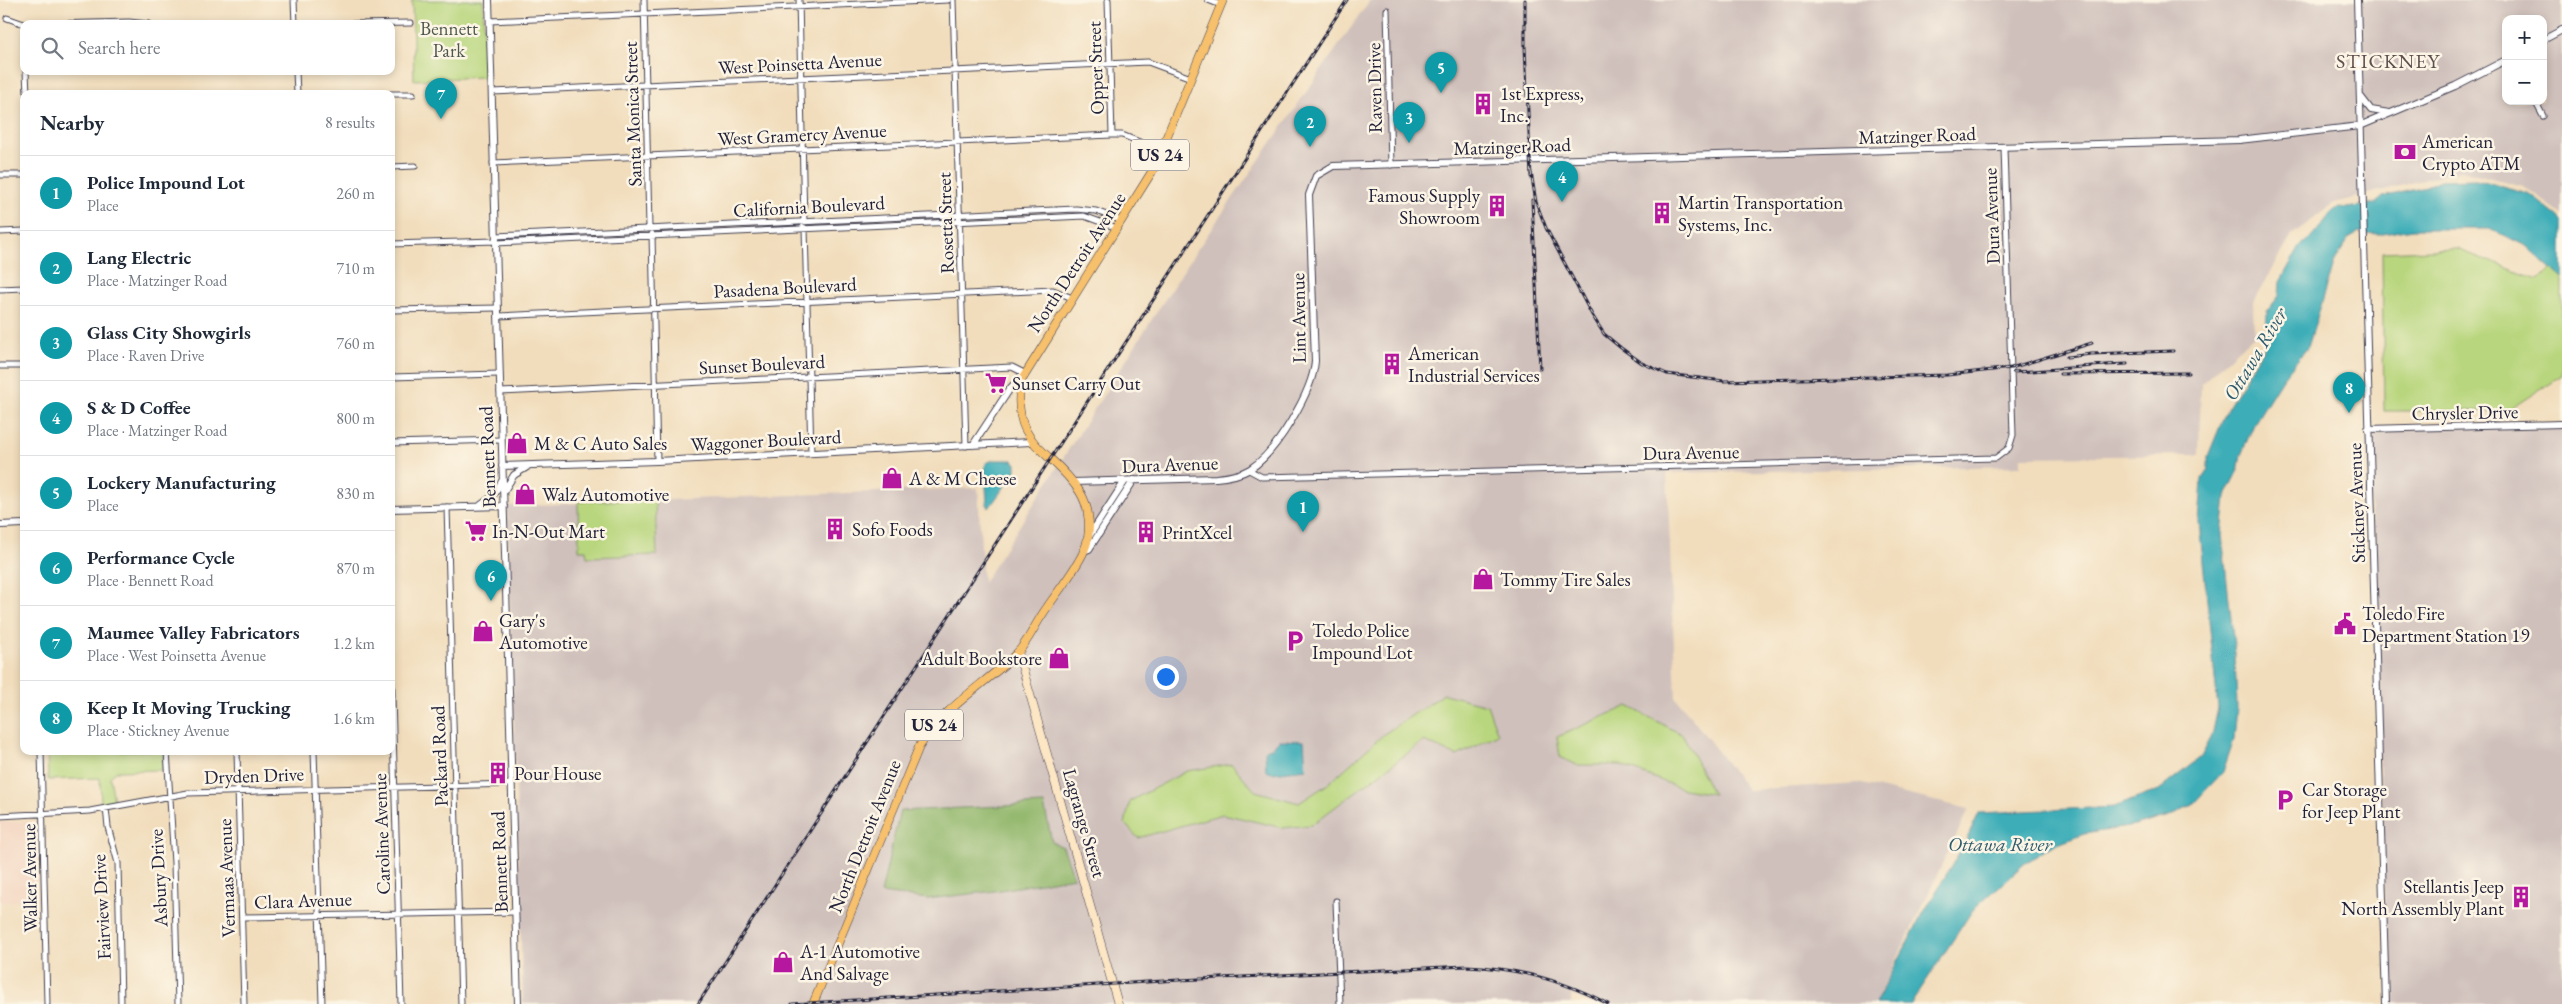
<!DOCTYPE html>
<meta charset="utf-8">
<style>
:root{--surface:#fff;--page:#f6f6f7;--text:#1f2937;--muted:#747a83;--line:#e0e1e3;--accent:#b5179e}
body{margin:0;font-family:"EB Garamond",serif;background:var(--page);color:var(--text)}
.controls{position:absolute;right:15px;top:15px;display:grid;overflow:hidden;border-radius:10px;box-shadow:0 2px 8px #0003}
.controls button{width:45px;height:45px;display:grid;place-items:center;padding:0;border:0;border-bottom:1px solid var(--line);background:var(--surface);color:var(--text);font:25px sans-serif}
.you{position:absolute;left:1165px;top:676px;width:18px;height:18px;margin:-12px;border:4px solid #fff;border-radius:50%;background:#1a73e8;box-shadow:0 0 0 8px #1a73e833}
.badge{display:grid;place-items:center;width:32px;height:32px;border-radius:50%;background:var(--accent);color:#fff;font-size:16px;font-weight:700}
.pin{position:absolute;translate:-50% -41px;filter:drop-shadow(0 1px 2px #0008)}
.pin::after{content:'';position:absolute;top:26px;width:18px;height:15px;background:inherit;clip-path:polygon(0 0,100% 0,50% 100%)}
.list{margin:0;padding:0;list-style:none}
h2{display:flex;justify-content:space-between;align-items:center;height:65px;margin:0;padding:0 20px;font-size:21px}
h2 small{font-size:16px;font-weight:400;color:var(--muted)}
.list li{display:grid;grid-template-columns:32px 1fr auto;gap:15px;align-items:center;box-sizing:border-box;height:75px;padding:0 20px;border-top:1px solid var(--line)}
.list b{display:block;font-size:19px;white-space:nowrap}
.list p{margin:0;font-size:16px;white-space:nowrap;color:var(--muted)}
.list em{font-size:16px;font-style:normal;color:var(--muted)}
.icon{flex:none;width:28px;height:28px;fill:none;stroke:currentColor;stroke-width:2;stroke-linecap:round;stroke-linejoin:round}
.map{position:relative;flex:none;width:2562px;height:1004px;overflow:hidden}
.search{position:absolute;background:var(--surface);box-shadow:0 2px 8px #0003;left:20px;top:20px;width:375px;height:55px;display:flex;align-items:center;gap:12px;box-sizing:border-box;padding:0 18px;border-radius:10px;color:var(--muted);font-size:19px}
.panel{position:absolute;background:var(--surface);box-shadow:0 2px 8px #0003;left:20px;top:90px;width:375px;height:665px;border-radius:10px}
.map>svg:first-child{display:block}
.built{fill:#f3d4bf}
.industrial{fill:#cfc0bb;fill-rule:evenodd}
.green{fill:#b8d67d;stroke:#6d7c5c}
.forest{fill:#92b76c;stroke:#5a6c54}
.water{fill:#3dadb8;stroke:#30687a}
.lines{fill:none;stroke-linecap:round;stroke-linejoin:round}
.minor-casing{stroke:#413e4e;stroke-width:7}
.tertiary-casing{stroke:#413e4e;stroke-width:8}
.secondary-casing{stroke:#413e4e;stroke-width:9}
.primary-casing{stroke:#413e4e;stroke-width:9}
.minor{stroke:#fff;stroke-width:5}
.tertiary{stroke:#fff;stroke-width:6}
.secondary{stroke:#fce6c4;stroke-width:8}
.primary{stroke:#f7c06c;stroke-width:8}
.rail-casing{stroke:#22223b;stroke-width:3}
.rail{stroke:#fcf5e5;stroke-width:1;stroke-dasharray:4;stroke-linecap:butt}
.labels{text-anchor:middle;stroke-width:5;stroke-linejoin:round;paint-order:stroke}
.shield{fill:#fcf5e5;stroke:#63616e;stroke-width:1}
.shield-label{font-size:18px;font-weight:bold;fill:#22223b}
.park-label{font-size:19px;fill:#4f584f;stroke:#fcf5e5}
.street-label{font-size:19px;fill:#22223b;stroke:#fcf5e5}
.poi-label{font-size:19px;fill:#22223b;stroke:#fcf5e5;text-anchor:start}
.neighbourhood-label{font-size:20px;letter-spacing:1px;fill:#605150;stroke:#fcf5e5}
.water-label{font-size:20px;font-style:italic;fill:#2d5a6d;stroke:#fcf5e5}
</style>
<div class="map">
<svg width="2562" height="1004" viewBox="0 0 2562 1004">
<rect width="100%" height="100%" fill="#fcf5e5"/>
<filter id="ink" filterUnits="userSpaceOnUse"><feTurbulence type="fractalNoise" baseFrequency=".02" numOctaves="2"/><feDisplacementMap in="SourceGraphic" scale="10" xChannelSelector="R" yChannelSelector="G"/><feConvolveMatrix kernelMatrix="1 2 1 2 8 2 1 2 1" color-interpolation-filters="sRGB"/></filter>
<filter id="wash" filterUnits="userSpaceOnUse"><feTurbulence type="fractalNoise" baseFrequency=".0096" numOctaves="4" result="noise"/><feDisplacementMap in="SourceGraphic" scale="20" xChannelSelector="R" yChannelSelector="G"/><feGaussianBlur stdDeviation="1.12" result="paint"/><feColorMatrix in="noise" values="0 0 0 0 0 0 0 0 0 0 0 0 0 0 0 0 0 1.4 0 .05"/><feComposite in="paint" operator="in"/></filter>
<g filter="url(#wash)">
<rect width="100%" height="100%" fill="#f1ddbc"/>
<path class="built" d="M36 821 38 901 0 902V822Z"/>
<path class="industrial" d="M1370 0H2562V214L2523 186 2461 170 2334 203 2293 234 2253 302 2254 335 2201 384 2199 455 2021 457V466L1667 473 1676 698 1748 790 1858 783 1969 809 1875 1004H1593L1571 994V1004H523L507 506 978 488 983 583 1190 260ZM2506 19H2543V101H2506Z
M2562 424V1004H2388L2368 429Z"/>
<path class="green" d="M412 0H483L485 77 414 80Z
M2457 249 2539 280 2551 268 2562 279V375L2507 411H2384L2382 252Z
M655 499 657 555 587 557 586 550H579L578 502Z
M1444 694 1487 705 1498 734 1457 756 1424 741 1311 825 1283 828 1223 814 1138 838 1125 824 1130 801 1187 771 1232 764 1255 791 1299 803 1328 784 1384 734Z
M1628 706 1683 735 1713 794 1683 789 1620 765H1577L1560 757 1557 737Z
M47 751H163V770L117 771 110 777 114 801 101 803 100 778 48 780Z"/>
<path class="forest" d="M1044 804 1052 842 1063 847 1074 877 995 891 928 899 881 893 900 811Z"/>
<path class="water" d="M2476 179 2528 193 2559 217 2562 222V279L2526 246 2490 229H2413L2382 234 2359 233 2348 239 2335 261 2308 347 2282 379 2255 422 2241 455 2238 472 2226 496 2222 535 2235 655 2237 707 2234 739 2223 772 2191 806 2176 814 2134 826 2084 834 2050 847 2024 864 1972 911 1911 1004H1875L1921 917 1965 843 1979 813 2114 807 2159 790 2201 757 2212 736 2218 708 2199 522 2202 479 2208 469V456L2227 409 2266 344 2267 311 2279 296 2280 282 2300 246 2313 236 2332 212 2339 207 2347 208 2375 204 2383 197 2425 187 2441 180Z
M993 460H1013L1016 464V471L989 508 987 504 985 469 986 463Z
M1279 740 1304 741 1306 769 1272 773 1266 771 1265 750 1272 748Z"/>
</g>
<g filter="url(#ink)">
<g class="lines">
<g class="minor-casing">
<path id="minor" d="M294 0 295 24
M644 0 649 228
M799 0 804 222
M953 0 966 446
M1108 0 1112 135
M1208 0 1221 5
M1387 10 1391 165
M7 18 24 24
M490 21 948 0
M54 24 129 22 148 24
M353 24 411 23
M26 71 27 94
M296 71 297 94
M492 92 1148 62 1191 78
M391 94H413
M2535 101 2543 116
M493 163 1112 135H1122L1162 151
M391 167 415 166
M0 175H24
M803 227 805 228 811 453
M0 232 24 231
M652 234 657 461
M496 236 1076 209 1096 211 1122 221
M496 243 1084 216 1117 228
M391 244 496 241
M0 289 24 288
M391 310 498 308
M498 316 1053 290 1072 298
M0 366H24
M391 377 499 374
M500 392 1012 367 1024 373
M391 443 501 440
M1249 470 1262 477 1996 458 2009 448 2013 435 2004 148
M447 507 461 1004
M391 663 401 1004
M41 751 47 1004
M167 751 174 863 178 1004
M237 751 244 1004
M314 751 322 1004
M106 808 108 827 118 863 121 1004
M0 816 90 811 188 793 512 784
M1336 901 1340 1004
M242 917 515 912"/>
</g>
<g class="tertiary-casing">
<path id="tertiary" d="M489 0 518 1004
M2357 0 2386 1004
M2543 40 2562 30
M2361 97 2371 110 2389 113
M2368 429 2562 424
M973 445 1009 390 1023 374
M502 466 657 461 1031 442
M1073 482 1216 478C1228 477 1240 475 1250 469 1276 453 1313 391 1315 361L1309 195 1316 176 1333 166 2239 140 2360 126 2455 86 2506 60
M504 491 514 475 527 467
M481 505 492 497 502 481
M391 509 504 506
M0 525 24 524
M1088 538 1125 481
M1084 551 1089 549 1134 480"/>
</g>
<g class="secondary-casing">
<path id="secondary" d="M1018 652 1118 1004"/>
</g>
<g class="primary-casing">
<path id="primary" d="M813 1004 919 747C944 707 984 685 1017 653 1027 643 1034 627 1042 615 1054 596 1076 570 1084 551 1092 533 1090 508 1080 492 1052 448 1010 447 1021 381L1153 170 1223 0"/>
</g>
<use href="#minor" class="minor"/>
<use href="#tertiary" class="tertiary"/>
<use href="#secondary" class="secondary"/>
<use href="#primary" class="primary"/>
<g class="rail-casing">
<path id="rail" d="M1525 0V47L1531 177
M1531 172 1536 202 1546 228 1592 315 1604 334 1621 348 1642 363 1667 374 1724 381 1947 375 2011 368 2092 343
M1532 200 1540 369
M2067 357 2091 354 2173 351
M2013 372C2051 371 2088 365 2127 364
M2060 374 2189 373
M698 1004 1347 0
M792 1004 1179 980 1466 966C1515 968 1565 981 1608 1004"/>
</g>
<use href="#rail" class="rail"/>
</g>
</g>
<defs>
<g id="building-bare" transform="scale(1.725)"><path d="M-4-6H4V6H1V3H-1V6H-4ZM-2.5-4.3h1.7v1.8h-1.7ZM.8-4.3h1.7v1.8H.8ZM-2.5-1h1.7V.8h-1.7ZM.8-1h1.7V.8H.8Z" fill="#b5179e" stroke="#fcf5e5" stroke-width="2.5" paint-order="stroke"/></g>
<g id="bank-bare" transform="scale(1.725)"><path d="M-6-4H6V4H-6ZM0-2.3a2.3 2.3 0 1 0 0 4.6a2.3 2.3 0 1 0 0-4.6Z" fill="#b5179e" stroke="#fcf5e5" stroke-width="2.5" paint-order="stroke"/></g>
<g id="supermarket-bare" transform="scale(1.725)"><path d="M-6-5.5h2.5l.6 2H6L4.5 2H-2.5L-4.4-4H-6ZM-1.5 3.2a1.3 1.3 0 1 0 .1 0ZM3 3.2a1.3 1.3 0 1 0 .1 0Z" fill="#b5179e" stroke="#fcf5e5" stroke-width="2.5" paint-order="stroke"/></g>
<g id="shop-bare" transform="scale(1.725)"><path d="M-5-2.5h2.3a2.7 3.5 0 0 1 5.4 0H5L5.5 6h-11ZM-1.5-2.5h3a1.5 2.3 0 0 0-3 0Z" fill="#b5179e" stroke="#fcf5e5" stroke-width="2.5" paint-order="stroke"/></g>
<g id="civic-bare" transform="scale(1.725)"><path d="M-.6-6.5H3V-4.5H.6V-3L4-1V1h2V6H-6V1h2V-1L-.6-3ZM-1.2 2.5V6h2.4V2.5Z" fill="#b5179e" stroke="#fcf5e5" stroke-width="2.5" paint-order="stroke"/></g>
<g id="parking-bare" transform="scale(1.725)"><path d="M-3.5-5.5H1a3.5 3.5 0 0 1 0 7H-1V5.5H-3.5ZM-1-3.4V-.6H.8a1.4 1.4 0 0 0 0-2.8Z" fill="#b5179e" stroke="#fcf5e5" stroke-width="2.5" paint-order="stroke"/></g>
</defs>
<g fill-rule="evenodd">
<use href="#building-bare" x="1483" y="104"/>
<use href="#bank-bare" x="2405" y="152"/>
<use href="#building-bare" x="1497" y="206"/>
<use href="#building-bare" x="1662" y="213"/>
<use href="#building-bare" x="1392" y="364"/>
<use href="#supermarket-bare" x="996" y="383"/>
<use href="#shop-bare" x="517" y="443"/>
<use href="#shop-bare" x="892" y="478"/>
<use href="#shop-bare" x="525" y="494"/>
<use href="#building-bare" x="835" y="529"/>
<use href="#supermarket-bare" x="476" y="531"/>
<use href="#building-bare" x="1146" y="532"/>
<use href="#shop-bare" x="1483" y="579"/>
<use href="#civic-bare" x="2345" y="624"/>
<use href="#shop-bare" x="483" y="631"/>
<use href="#parking-bare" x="1295" y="641"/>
<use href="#shop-bare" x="1059" y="658"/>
<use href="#building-bare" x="498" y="773"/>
<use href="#parking-bare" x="2285" y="800"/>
<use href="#building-bare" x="2521" y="897"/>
<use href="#shop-bare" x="783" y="962"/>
</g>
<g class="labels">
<g class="shield">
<rect x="1131" y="139.5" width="58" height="31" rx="4"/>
<rect x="905" y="709.5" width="58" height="31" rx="4"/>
</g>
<g class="shield-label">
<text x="1160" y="161">US 24</text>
<text x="934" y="731">US 24</text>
</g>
<g class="park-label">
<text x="449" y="35">Bennett<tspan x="449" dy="22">Park</tspan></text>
</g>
<g class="street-label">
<text transform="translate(800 63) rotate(-3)" y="7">West Poinsetta Avenue</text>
<text transform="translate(1095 68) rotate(-92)" y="7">Opper Street</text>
<text transform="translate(1374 88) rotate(-91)" y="7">Raven Drive</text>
<text transform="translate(632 114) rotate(-92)" y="7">Santa Monica Street</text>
<text transform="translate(802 134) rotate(-3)" y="7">West Gramercy Avenue</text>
<text transform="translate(1917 135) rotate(-2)" y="7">Matzinger Road</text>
<text transform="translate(1512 146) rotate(-2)" y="7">Matzinger Road</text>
<text transform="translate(809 206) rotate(-3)" y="7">California Boulevard</text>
<text transform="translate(1991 216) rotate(-92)" y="7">Dura Avenue</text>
<text transform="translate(945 223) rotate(-92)" y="7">Rosetta Street</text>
<text transform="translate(1076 262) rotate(-57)" y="7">North Detroit Avenue</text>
<text transform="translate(785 287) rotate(-3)" y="7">Pasadena Boulevard</text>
<text transform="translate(1298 318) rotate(-91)" y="7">Lint Avenue</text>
<text transform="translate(762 364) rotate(-3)" y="7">Sunset Boulevard</text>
<text transform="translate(2465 412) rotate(-1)" y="7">Chrysler Drive</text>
<text transform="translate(766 440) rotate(-3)" y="7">Waggoner Boulevard</text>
<text transform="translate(1691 452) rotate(-1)" y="7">Dura Avenue</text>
<text transform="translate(487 457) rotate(-92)" y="7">Bennett Road</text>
<text transform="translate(1170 464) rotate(-2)" y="7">Dura Avenue</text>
<text transform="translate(2356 503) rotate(-92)" y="7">Stickney Avenue</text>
<text transform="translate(439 756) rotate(-92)" y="7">Packard Road</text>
<text transform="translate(254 775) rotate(-2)" y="7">Dryden Drive</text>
<text transform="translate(1085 823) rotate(74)" y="7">Lagrange Street</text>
<text transform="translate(381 834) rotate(-92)" y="7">Caroline Avenue</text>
<text transform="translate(864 836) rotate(-68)" y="7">North Detroit Avenue</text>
<text transform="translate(499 862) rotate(-92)" y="7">Bennett Road</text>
<text transform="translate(29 878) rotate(-91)" y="7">Walker Avenue</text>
<text transform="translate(158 878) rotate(-93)" y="7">Asbury Drive</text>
<text transform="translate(226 878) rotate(-92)" y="7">Vermaas Avenue</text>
<text transform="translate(303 900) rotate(-2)" y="7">Clara Avenue</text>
<text transform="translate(101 907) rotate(-93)" y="7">Fairview Drive</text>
</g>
<g class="poi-label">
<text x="1500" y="100">1st Express,<tspan x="1500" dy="22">Inc.</tspan></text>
<text x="2422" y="148">American<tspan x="2422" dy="22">Crypto ATM</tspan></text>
<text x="1480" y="202" text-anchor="end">Famous Supply<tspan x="1480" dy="22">Showroom</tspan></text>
<text x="1678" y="209">Martin Transportation<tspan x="1678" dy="22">Systems, Inc.</tspan></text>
<text x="1408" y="360">American<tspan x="1408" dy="22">Industrial Services</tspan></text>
<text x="1012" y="390">Sunset Carry Out</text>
<text x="534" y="450">M &amp; C Auto Sales</text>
<text x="909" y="485">A &amp; M Cheese</text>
<text x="542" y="501">Walz Automotive</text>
<text x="852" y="536">Sofo Foods</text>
<text x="492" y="538">In-N-Out Mart</text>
<text x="1162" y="539">PrintXcel</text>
<text x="1500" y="586">Tommy Tire Sales</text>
<text x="2362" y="620">Toledo Fire<tspan x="2362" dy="22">Department Station 19</tspan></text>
<text x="499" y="627">Gary's<tspan x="499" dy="22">Automotive</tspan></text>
<text x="1312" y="637">Toledo Police<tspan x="1312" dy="22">Impound Lot</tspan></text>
<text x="1042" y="665" text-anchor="end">Adult Bookstore</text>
<text x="514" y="780">Pour House</text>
<text x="2302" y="796">Car Storage<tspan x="2302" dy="22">for Jeep Plant</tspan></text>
<text x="2504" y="893" text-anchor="end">Stellantis Jeep<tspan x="2504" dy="22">North Assembly Plant</tspan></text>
<text x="800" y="958">A-1 Automotive<tspan x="800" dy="22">And Salvage</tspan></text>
</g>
<g class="neighbourhood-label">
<text x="2388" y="68">STICKNEY</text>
</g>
<g class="water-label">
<text transform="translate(2255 354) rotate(-59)" y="7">Ottawa River</text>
<text x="2000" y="851">Ottawa River</text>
</g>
</g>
</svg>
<div class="controls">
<button>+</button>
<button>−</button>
</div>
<div class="you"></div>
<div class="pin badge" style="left:1303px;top:532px;background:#0f9aa8">1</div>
<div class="pin badge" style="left:1310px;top:147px;background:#0f9aa8">2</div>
<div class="pin badge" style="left:1409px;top:143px;background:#0f9aa8">3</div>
<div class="pin badge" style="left:1562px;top:202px;background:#0f9aa8">4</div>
<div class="pin badge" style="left:1441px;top:93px;background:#0f9aa8">5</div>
<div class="pin badge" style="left:491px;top:601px;background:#0f9aa8">6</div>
<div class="pin badge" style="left:441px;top:119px;background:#0f9aa8">7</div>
<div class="pin badge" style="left:2349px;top:413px;background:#0f9aa8">8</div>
<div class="search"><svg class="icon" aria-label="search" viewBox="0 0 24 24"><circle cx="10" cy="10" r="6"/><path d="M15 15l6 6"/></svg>Search here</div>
<section class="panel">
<h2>Nearby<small>8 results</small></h2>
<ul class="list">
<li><span class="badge" style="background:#0f9aa8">1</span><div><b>Police Impound Lot</b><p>Place</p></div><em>260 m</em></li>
<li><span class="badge" style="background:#0f9aa8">2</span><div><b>Lang Electric</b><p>Place · Matzinger Road</p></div><em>710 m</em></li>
<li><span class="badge" style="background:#0f9aa8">3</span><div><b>Glass City Showgirls</b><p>Place · Raven Drive</p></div><em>760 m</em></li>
<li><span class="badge" style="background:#0f9aa8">4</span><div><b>S &amp; D Coffee</b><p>Place · Matzinger Road</p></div><em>800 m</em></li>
<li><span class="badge" style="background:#0f9aa8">5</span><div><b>Lockery Manufacturing</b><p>Place</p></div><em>830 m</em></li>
<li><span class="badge" style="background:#0f9aa8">6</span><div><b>Performance Cycle</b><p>Place · Bennett Road</p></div><em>870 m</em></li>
<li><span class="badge" style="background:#0f9aa8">7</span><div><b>Maumee Valley Fabricators</b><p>Place · West Poinsetta Avenue</p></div><em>1.2 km</em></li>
<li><span class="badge" style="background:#0f9aa8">8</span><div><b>Keep It Moving Trucking</b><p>Place · Stickney Avenue</p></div><em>1.6 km</em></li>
</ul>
</section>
</div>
